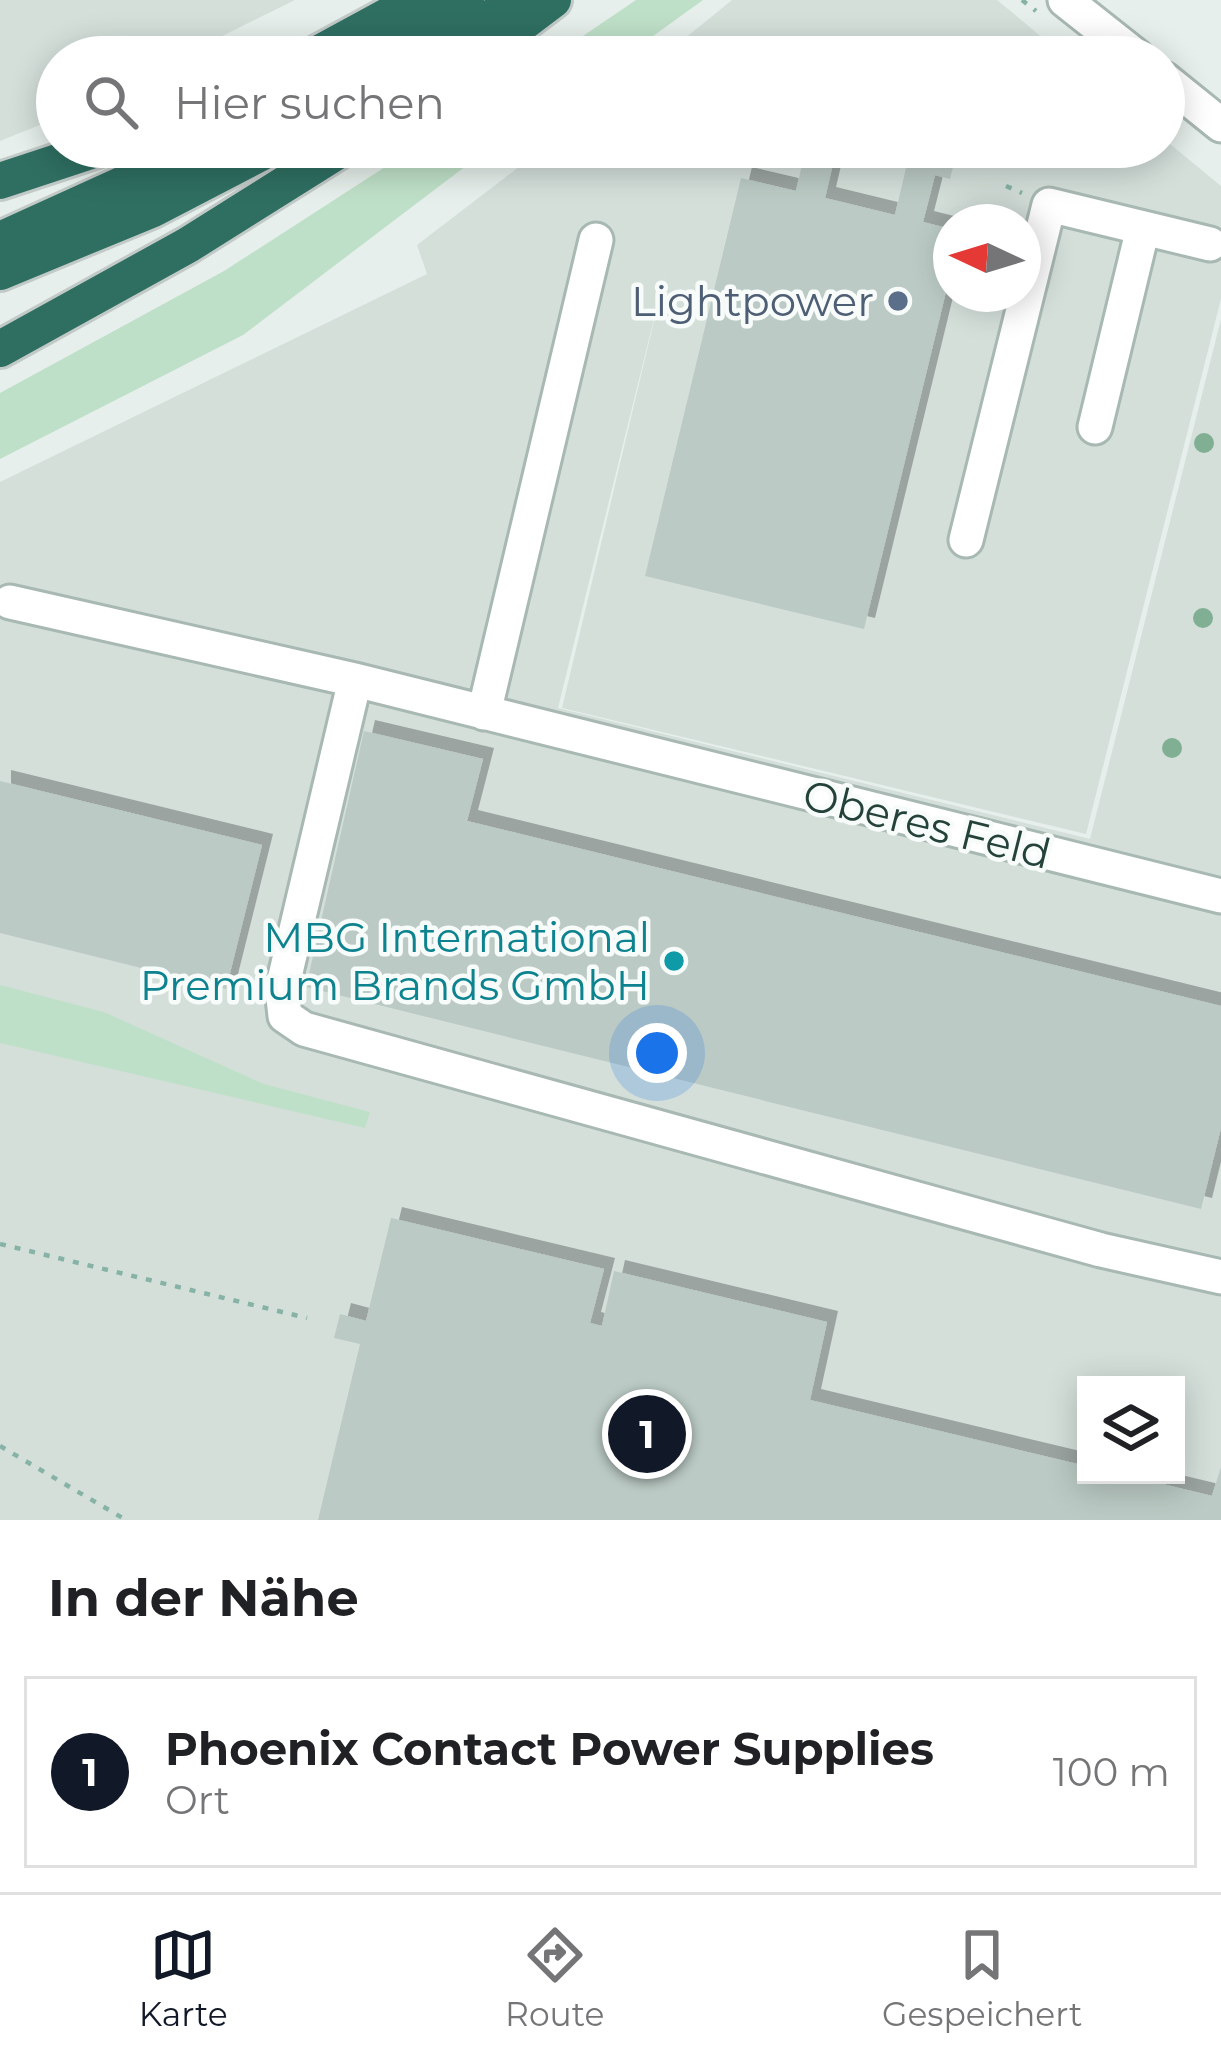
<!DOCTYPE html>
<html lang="de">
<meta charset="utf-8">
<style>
:root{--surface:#fff;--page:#f2f2f2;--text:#202124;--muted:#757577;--line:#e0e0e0;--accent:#111827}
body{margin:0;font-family:Montserrat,sans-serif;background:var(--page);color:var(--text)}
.controls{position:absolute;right:36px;bottom:36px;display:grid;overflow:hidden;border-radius:0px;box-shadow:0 6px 30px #0003}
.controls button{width:108px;height:108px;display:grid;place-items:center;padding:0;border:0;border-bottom:3px solid var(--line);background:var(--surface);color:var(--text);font:60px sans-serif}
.compass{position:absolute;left:933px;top:204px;width:108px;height:108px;border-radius:50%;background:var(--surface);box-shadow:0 6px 30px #0003;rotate:274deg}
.you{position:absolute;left:657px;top:1053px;width:42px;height:42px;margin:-30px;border:9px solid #fff;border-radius:50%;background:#1a73e8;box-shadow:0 0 0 18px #1a73e833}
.badge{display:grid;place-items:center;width:78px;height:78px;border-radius:50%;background:var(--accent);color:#fff;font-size:39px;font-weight:700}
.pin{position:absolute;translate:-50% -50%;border:6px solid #fff;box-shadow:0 3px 12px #0006}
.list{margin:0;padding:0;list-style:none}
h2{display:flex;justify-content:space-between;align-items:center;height:156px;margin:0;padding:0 48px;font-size:51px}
h2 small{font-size:39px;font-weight:400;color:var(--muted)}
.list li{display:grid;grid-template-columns:78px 1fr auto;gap:36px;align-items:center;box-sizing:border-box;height:192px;margin:0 24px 24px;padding:0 24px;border:3px solid var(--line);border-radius:0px}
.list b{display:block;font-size:45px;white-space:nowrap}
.list p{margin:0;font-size:39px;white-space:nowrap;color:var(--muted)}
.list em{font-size:39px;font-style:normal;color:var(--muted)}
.icon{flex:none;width:66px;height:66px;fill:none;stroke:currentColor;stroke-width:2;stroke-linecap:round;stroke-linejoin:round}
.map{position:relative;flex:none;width:1221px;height:1520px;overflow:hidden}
.search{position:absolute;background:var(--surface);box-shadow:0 6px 30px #0003;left:36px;right:36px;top:36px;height:132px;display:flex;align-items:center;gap:30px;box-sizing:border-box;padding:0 42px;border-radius:66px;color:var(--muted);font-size:45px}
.sheet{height:372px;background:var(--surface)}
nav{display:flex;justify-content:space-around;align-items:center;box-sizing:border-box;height:168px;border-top:3px solid var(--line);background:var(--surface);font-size:33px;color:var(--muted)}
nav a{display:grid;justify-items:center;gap:6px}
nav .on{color:var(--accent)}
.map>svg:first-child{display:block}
.built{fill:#d4dfda;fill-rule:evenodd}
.green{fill:#bfe0c8}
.building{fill:#bbcac4;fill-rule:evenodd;filter:url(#shadow)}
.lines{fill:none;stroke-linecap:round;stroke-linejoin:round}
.minor-casing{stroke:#a8b8b2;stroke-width:39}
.highway-casing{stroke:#c2cac8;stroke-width:42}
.path{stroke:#86b3a5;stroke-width:4.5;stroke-dasharray:6 9;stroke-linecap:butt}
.minor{stroke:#fff;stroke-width:33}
.highway{stroke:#2f6f62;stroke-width:36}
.tree{fill:#80af93}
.service-dot{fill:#5c6f8a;stroke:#f7fbf9;stroke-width:4.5}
.culture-dot{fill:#0f9aa8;stroke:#f7fbf9;stroke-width:4.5}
.labels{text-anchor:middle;stroke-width:9;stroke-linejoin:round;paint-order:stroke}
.service-label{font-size:42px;fill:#4e5e75;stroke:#f7fbf9;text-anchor:end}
.street-label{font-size:42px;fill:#24423a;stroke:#f7fbf9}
.culture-label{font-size:42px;fill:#0d838f;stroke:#f7fbf9;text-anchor:end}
</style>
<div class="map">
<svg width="1221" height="1520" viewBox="0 0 1221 1520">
<defs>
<filter id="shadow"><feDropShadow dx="11" dy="-11" stdDeviation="0" flood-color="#0004"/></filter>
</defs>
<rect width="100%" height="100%" fill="#e6efeb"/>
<path class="built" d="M0 0H295L180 57H57V118L0 141Z
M732 0H997L1066 57H662Z
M1164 139 1221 186V299L1086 834 562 708 667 266 558 708 1090 839 1221 319V1520H0V482L427 274 417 245 545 147H1164ZM951 222H1023V294H951ZM1086 1385H1176V1475H1086Z"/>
<path class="green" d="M636 0H703L624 57H552Z
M416 147H491L243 335 0 459V393L224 271Z
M0 985 104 1012 264 1084 370 1112 365 1128 0 1043Z"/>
<path class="building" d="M806 147H958L950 179 935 175 923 222 951 229V271L864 629 645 576 741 178 796 191ZM836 151 906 168 895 215 825 198Z
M364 731 483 759 467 821 1221 1006V1128L1201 1209 306 987Z
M0 781 262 845 226 989 0 933Z
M391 1218 604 1269 590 1323 602 1326 614 1271 827 1322 810 1400 1086 1466V1475H1125L1212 1496 1221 1467V1520H318L360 1344 334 1338 340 1314 366 1321Z"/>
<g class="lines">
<g class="minor-casing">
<path id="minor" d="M1065 0 1137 57
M1164 79 1221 125
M1095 427 1143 228
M966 540 1049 205 1210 244
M10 602 355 680 1221 896
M355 680 282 989 285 1016 304 1029 1101 1250 1221 1277
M484 713 596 240"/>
</g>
<g class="highway-casing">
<path id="highway" d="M504 37 553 0
M312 57 417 0
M372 57 466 0
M431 57 518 0
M0 181 103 147
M0 240 205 147
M0 272 153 209 272 147
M0 349 188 245 344 147"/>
</g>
<path class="path" d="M1022 0 1036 11
M1006 186 1022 193
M0 1244 307 1318
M0 1446 126 1520"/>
<use href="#minor" class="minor"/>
<use href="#highway" class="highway"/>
</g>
<g class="tree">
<circle cx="1204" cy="443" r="10"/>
<circle cx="1203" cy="618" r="10"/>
<circle cx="1172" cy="748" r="10"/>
</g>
<circle class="service-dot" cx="898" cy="301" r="12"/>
<circle class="culture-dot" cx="674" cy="961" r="12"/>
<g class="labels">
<g class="service-label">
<text x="874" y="316">Lightpower</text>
</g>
<g class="street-label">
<text transform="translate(927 824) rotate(14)" y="15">Oberes Feld</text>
</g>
<g class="culture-label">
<text x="650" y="952">MBG International<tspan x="650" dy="48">Premium Brands GmbH</tspan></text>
</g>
</g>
</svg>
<div class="controls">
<button><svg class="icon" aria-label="layers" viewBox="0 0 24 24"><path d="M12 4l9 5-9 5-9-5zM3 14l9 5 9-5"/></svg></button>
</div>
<svg class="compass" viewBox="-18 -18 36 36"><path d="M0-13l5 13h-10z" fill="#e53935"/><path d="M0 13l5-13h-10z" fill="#757577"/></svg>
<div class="you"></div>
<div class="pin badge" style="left:647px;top:1434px">1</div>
<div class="search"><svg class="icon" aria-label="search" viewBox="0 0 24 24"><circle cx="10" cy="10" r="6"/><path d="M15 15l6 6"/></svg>Hier suchen</div>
</div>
<section class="sheet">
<h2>In der Nähe<small></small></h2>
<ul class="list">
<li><span class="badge">1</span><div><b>Phoenix Contact Power Supplies</b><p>Ort</p></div><em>100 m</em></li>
</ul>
</section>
<nav>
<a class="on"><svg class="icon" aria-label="map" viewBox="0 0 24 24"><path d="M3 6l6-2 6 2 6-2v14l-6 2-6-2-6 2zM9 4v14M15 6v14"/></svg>Karte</a>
<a><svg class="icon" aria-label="directions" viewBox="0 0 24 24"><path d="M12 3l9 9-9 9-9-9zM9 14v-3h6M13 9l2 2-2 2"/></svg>Route</a>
<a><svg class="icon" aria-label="saved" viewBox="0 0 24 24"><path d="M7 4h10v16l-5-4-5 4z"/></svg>Gespeichert</a>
</nav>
